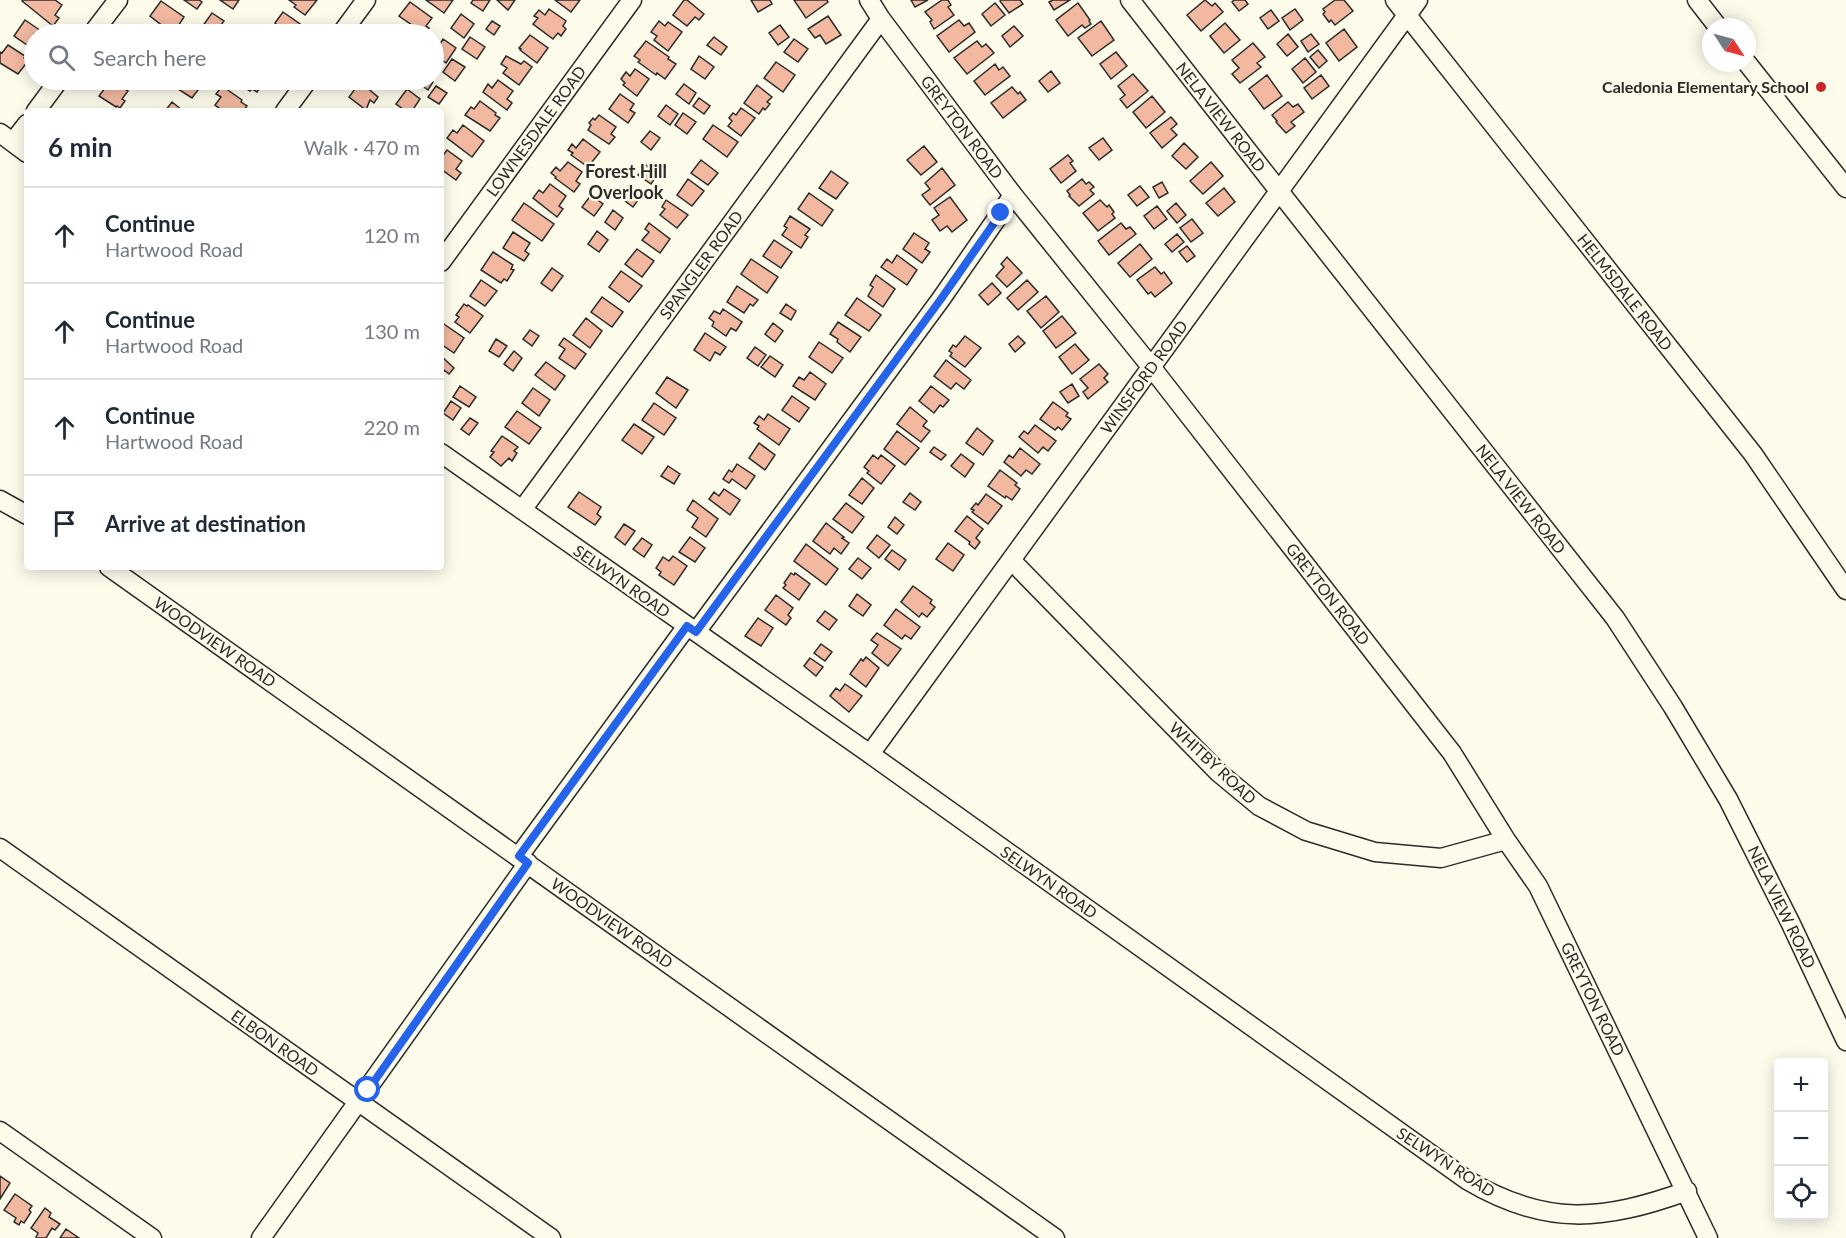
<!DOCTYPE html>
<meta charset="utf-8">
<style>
:root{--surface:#fff;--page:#f2f2f3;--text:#1f2937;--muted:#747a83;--line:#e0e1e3}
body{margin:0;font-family:Lato,sans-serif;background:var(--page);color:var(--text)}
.controls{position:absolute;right:18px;bottom:18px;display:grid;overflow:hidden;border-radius:6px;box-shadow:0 3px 15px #0003}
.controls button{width:54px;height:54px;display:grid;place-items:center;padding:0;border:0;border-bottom:2px solid var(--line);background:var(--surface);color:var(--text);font:30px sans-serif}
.compass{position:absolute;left:1702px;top:18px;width:54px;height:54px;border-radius:50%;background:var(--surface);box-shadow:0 3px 15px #0003;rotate:126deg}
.stop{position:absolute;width:18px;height:18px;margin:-14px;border:4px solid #2563eb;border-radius:50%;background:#fff}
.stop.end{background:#2563eb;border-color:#fff;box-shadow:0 2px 6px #0008}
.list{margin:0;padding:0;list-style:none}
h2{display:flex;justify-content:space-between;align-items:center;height:78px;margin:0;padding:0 24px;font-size:26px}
h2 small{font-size:20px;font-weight:400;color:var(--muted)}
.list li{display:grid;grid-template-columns:39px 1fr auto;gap:18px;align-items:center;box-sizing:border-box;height:96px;padding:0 24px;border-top:2px solid var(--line)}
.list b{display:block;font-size:22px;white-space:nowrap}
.list p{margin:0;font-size:20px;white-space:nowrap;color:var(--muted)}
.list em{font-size:20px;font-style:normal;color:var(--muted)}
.icon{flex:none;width:33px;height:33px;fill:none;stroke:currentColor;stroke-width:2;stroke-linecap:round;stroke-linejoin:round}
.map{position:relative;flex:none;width:1846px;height:1238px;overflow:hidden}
.search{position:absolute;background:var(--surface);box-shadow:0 3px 15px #0003;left:24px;top:24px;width:420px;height:66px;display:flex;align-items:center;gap:15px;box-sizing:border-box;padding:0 21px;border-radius:33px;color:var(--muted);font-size:22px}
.panel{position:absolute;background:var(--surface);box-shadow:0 3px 15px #0003;left:24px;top:108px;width:420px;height:462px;border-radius:6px}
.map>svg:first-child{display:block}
.building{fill:#f2b8a0;stroke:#2b2b2b;stroke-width:1.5}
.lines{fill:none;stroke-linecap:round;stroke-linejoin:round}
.minor-casing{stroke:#2b2b2b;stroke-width:21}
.minor{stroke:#fdfbea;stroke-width:18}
.route{stroke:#2563eb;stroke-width:8}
.poi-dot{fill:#c62828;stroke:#fdfbea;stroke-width:2}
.labels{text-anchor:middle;stroke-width:4.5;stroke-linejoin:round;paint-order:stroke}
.poi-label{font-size:16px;font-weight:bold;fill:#2b2b2b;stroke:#fdfbea;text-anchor:end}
.street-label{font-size:16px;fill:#2b2b2b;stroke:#fdfbea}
.neighbourhood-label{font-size:18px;font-weight:bold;fill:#2b2b2b;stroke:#fdfbea}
</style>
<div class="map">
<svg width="1846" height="1238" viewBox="0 0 1846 1238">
<rect width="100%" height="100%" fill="#fdfbea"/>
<path class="building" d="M23 0H55L62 5 55 15 59 18 53 26 22 1Z
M184 0H199L202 2 197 9Z
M220 0H239L233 9Z
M289 0H317L305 15 294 7 296 5Z
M426 0H453L444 13Z
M473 0H490L483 11 471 3Z
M497 0H515L508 10Z
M555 0H580L571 12Z
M684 0H687L704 14 699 20 695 17 687 26 673 15Z
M751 0H770L772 4 758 12Z
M794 0H827L828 2 806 18Z
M911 0H928L915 7Z
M942 0H948L951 5 948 7 954 15 934 29 930 22 932 20 925 12Z
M1001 0H1020L1023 4 1009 13 1000 1Z
M1053 0H1070L1054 10 1049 2Z
M1205 0 1212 6 1215 3 1223 12 1201 31 1187 15Z
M1234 0H1245L1248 4 1239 11 1232 2Z
M1335 0H1344L1353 11 1335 25 1331 20 1329 22 1323 14 1325 12 1323 9Z
M161 1 184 17 173 34 150 16Z
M410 2 432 18 426 26 429 28 425 34 399 16Z
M995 3 1005 15 991 26 982 14Z
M1078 3 1090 20 1089 21 1091 24 1085 28 1082 25 1068 36 1056 20Z
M549 9 566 21 563 26 566 29 561 36 558 33 553 39 533 24 538 18 534 16 539 10 545 15Z
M1295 9 1303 20 1290 30 1282 18Z
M1271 10 1279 21 1268 29 1260 18Z
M283 12 300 24 292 34H281L274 30 277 25 275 23Z
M212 13 224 21 214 34 202 27Z
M461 14 474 24 464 38 451 28Z
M828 16 841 35 826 44 820 35 815 38 808 29Z
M25 20 41 31 38 34H34V41L30 47 14 36Z
M959 20 964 26 969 23 975 32 949 52 937 36Z
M492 21 500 26 494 35 486 29Z
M659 21 665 26 668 22 682 32 668 51 654 40 657 36 651 32Z
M1101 21 1114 40 1092 56 1078 38Z
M1225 23 1240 40 1224 53 1210 36Z
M780 25 789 37 778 45 769 33Z
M1014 26 1023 36 1010 47 1002 36Z
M1344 29 1357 47 1339 61 1326 43Z
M1288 34 1298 47 1287 56 1277 44Z
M1311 34 1319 44 1308 52 1301 41Z
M530 35 548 48 537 63 520 50 521 49 519 48Z
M470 37 485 47 477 59 462 49Z
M714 37 727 47 721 55 707 45Z
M443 39 456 48 446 63 434 54Z
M794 39 808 49 798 62 784 52Z
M646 41 669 57 668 59 676 64 665 79 657 73 656 75 638 62 640 60 634 56Z
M977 41 982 47 986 44 994 53 967 74 954 58Z
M1253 43 1265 57 1257 63 1261 67 1240 83 1232 74 1239 68 1232 60Z
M8 45 25 56 24 58 28 61 18 74 0 63V52L2 53Z
M1318 50 1327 61 1319 68 1310 57Z
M1116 52 1127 66 1111 79 1100 64Z
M506 56 521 64 524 61 532 67 519 85 503 73 507 68 501 64Z
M699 56 714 67 705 79 691 69Z
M1305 58 1316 72 1303 83 1292 69Z
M452 59 465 67 455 81 443 72Z
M776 62 795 75 783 92 764 78Z
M995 64 999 70 1003 67 1010 76 985 95 974 81Z
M635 69 649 79 637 96 623 85 625 83 621 79 626 72 630 76Z
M1051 71 1060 83 1048 92 1039 81Z
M1133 74 1148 91 1127 108 1120 99 1125 95 1118 86Z
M1267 75 1282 96 1264 109 1249 89Z
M1321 75 1329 86 1312 99 1304 88Z
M111 80 128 91 122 99 125 101 120 108 117 106 116 107 99 96Z
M168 80H182L177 86Z
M184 80H191L201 86 192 98 178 89Z
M232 80H266L257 92 252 89 250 91Z
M373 80H390L384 88Z
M418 80H430L433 82 428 90 417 82Z
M498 80 513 91 507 99 512 103 507 110 483 92 488 84 492 88Z
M360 82 378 97 374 103 370 100 366 110 349 97Z
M684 84 696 93 689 104 676 94Z
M757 85 772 97 767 102 770 104 765 110 763 108 759 114 744 103Z
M222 86 242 100 241 102 247 106 243 111H223L215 105 221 97 216 94Z
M436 86 447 93 439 104 428 97Z
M1012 87 1018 94 1020 92 1026 100 1003 118 991 103Z
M407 89 420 99 412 111H406L396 104Z
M620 94 634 104 630 110 635 113 628 123 609 109Z
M1152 96 1165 112 1146 128 1133 112Z
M699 98 710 106 704 114 693 106Z
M480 101 496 113 495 115 500 118 490 131 465 115 471 107 474 109Z
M172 102 182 110 181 111H165Z
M1288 102 1293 107 1298 104 1304 112 1291 122 1295 126 1286 133 1276 122 1277 121 1272 115Z
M666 105 678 114 670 125 658 116Z
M741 108 755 118 741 136 728 126 732 121 729 118 733 113 736 115Z
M683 113 696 122 687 134 675 125Z
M599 115 616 127 611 134 615 137 609 144 588 130 591 125 589 123 593 118 595 120Z
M1171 117 1177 124 1171 129 1177 135 1162 148 1150 133Z
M463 125 484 141 472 157 447 138 453 130 457 133Z
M713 125 738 142 727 157 703 139Z
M650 131 660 138 651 150 641 142Z
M1103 138 1112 150 1099 160 1089 148Z
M583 139 600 152 588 167 571 155 573 153 568 150 572 144 576 148Z
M1184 143 1198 157 1186 169 1172 156Z
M924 146 937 162 921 175 907 160Z
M447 150 462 161 456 169 461 173 456 180 441 169V158Z
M1068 155 1073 161 1070 163 1076 171 1061 183 1050 169Z
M701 160 718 173 708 185 691 173Z
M568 162 582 172 576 181 580 184 574 192 555 178 556 177 551 173 556 167 560 171Z
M1211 162 1223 176 1203 194 1190 181Z
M646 165 658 174 651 184 638 175Z
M942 168 955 185 930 205 922 195 930 189 925 183Z
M831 171 848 183 836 199 819 188Z
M688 179 704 191 692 206 677 195Z
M1082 179 1086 184 1089 182 1094 187 1090 190 1094 194 1079 206 1069 196 1070 195 1067 191Z
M1162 182 1168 193 1159 198 1153 187Z
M550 184 566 196 559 206 563 209 557 217 533 198 539 190 543 193Z
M1140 186 1149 197 1137 206 1128 195Z
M628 187 641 196 633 207 620 197Z
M1224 188 1235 202 1218 216 1206 203Z
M809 193 833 210 822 226 798 209Z
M591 195 603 204 594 216 582 207Z
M950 197 967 220 952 232 947 226 940 231 932 220 939 215 934 208Z
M666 200 688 215 677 228 660 215 665 209 662 207Z
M1100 200 1107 207 1109 205 1114 212 1112 214 1115 218 1098 231 1083 213Z
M524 203 554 224 542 241 512 220Z
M1176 203 1186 215 1177 223 1167 211Z
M1157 206 1167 219 1154 229 1144 216Z
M613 210 623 218 615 230 605 222Z
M790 216 810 229 805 235 808 237 801 248 782 235 787 228 784 226Z
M1192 219 1203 233 1191 242 1180 228Z
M649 223 670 239 660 253 642 240 649 232 645 229Z
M1121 223 1126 229 1130 227 1136 234 1109 255 1098 241Z
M597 231 608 240 599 252 588 244Z
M513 232 530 243 525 251 529 254 524 261 503 248Z
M914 233 929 243 925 249 930 252 922 263 903 249Z
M1177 234 1184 242 1172 252 1165 244Z
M774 240 792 252 781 268 763 256Z
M1140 244 1152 259 1130 277 1118 263Z
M1187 246 1195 256 1187 262 1179 252Z
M637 249 654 261 642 277 625 264Z
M493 252 513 265 511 269 514 270 507 281 504 279 501 283 481 270Z
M897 255 917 270 907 285 881 267 887 259 892 263Z
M1007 257 1022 273 1007 287 996 276 1004 267 1001 264Z
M751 259 778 277 767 293 741 274Z
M1155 267 1161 274 1164 272 1172 283 1155 297 1151 292 1148 294 1137 280Z
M552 268 563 276 552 291 541 283Z
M621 271 642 286 629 302 609 287Z
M876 275 895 289 883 307 868 296 873 287 870 285Z
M481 280 497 291 485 306 470 296Z
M1027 280 1038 292 1018 310 1007 298Z
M992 283 1001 293 988 305 979 295Z
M737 286 758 300 753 306 750 304 744 313 727 302Z
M1046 296 1059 312 1041 328 1027 311Z
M602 297 623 312 612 327 591 312Z
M857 298 881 315 869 331 845 315Z
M464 304 467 306 468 305 483 316 470 333 455 322 459 317 456 315Z
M786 304 796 311 791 320 780 313Z
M723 309 742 322 736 331 731 328 726 336 712 326 714 322 709 318 714 311 720 314Z
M1062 316 1076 333 1056 348 1043 331Z
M586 318 602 331 590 348 573 335Z
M441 322 464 338 454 353 441 344Z
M838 322 861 337 850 352 837 342 838 339 830 334Z
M773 323 783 331 775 342 765 334Z
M530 330 539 336 532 346 523 339Z
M705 333 726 347 720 355 715 352 710 361 694 350Z
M965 336 981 348 965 367 950 356 952 353 949 351 953 345 956 347Z
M1018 336 1025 343 1015 352 1009 344Z
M564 338 586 354 575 369 559 358 565 349 559 345Z
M496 339 507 346 499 357 489 351Z
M819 342 843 358 832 373 809 357Z
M1075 344 1089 360 1072 374 1059 357Z
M755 347 766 355 758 366 747 358Z
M514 351 522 358 513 371 504 364Z
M441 356 454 368 449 374 444 370 441 374Z
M770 356 783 365 775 377 761 367Z
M946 360 971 380 964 389 956 383 951 389 934 376Z
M546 362 565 376 555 390 535 375Z
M1099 364 1108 374 1104 378 1108 382 1088 399 1083 392 1088 388 1080 379Z
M810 372 826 384 815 400 793 386 799 377 804 380Z
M667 377 688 390 676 408 656 393Z
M1072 384 1079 396 1068 403 1060 392Z
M460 386 476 397 469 407 453 397Z
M931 386 949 400 943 407 940 405 934 413 919 401Z
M533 388 550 400 539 416 522 403Z
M792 396 809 408 799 422 782 410Z
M451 401 461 408 453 420 443 413Z
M1053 402 1068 413 1066 416 1071 419 1062 430 1058 427 1055 430 1040 419Z
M654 403 676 418 664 435 642 420Z
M910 407 927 421 923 426 930 431 921 442 897 424Z
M517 411 541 428 529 444 505 427Z
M768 414 790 429 779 445 757 429 759 426 754 423 759 416 764 420Z
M470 418 478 423 469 435 461 429Z
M634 424 654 437 642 454 622 440Z
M1035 425 1056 441 1048 451 1043 447 1038 453 1019 437 1024 431 1028 434Z
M977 428 993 441 983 455 966 443Z
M897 431 919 448 905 465 884 449Z
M502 436 518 447 514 451 517 453 512 461 509 458 501 466 490 457 494 452 491 451Z
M759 443 775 455 765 470 749 458Z
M934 447 946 455 941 460 930 452Z
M1020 448 1040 464 1032 474 1026 470 1021 476 1004 462 1009 455 1013 458Z
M961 454 974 464 965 477 951 466Z
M873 455 878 459 881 455 895 466 881 484 867 473 869 471 864 467Z
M737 464 755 476 746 489 732 479 729 483 723 479 729 470 732 472Z
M668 466 680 474 674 484 661 476Z
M1000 470 1017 483 1015 485 1020 489 1012 500 1006 496 1005 498 988 486Z
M862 478 874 488 862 504 849 495Z
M724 489 740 500 730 515 709 499 714 492 719 496Z
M579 492 601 507 597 514 601 517 595 525 568 507Z
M910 493 921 502 915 510 903 502Z
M986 494 1002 506 988 524 972 512 974 510 971 509 976 503 978 505Z
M693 500 718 519 706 537 692 527 698 518 687 510Z
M846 503 864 517 852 533 833 519Z
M967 516 983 529 976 538 980 542 975 549 969 544 970 542 955 531Z
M895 517 904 525 897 534 888 527Z
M826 523 844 537 842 538 849 543 841 554 834 548 830 554 813 541Z
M624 524 635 531 625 545 615 537Z
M877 535 890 545 879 558 867 548Z
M690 537 705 548 695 562 679 552Z
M642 538 652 545 644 557 633 549Z
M948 543 964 555 953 571 936 559Z
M806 544 838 569 826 585 794 561Z
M892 550 906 560 899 570 885 559Z
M673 556 687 566 674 585 659 575 661 572 656 568 663 557 669 561Z
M858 558 871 568 862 579 849 569Z
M791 573 794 575 795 573 810 584 799 600 783 588 786 585 784 583Z
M913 586 932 600 930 603 935 607 927 617 922 613 919 617 901 602Z
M857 594 871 605 863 616 849 606Z
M776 595 793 608 788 615 791 618 786 625 765 610Z
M896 609 920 627 911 639 905 635 902 639 884 625Z
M825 611 837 620 829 630 817 621Z
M758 618 773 628 761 646 745 636Z
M877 633 901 649 888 666 872 653 878 645 871 640Z
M821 644 832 652 825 661 814 653Z
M866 657 879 668 866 687 850 674 861 659 863 661Z
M810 658 823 667 816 676 804 666Z
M845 684 862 696 849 712 830 696 836 688 840 691Z
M0 1176 10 1183 0 1199Z
M15 1194 32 1206 29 1210 31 1212 24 1223 21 1221 19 1225 14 1222 16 1218 4 1210Z
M45 1208 51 1213 49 1217 60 1224 55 1230 52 1228 46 1238H37L36 1237 38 1233 31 1228Z
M66 1229 79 1238H60Z"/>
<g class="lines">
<g class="minor-casing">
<path id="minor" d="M869 0 881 19 1013 195 1152 368 1452 753 1506 840 1538 886 1708 1238
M1130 0 1279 191 1615 618 1673 707 1728 799 1791 924 1846 1041
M1395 0 1753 454 1846 590
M1697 0 1718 27
M92 34 118 0
M341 34 366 0
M1747 63 1846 188
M36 111 59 80
M285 111 308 80
M0 133 27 153
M13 142 27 124
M441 262 632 0
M441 453 870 754 1467 1180C1546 1227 1603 1221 1687 1191
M0 500 27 515
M522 510 881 19
M1011 560 1218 772 1259 806 1306 831 1375 852 1441 858 1506 840
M109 567 1055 1238
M696 632 941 299 1013 195
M870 754 1418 0
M0 848 551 1238
M519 856 687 626
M0 1131 152 1238
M261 1238 528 863"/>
</g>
<use href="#minor" class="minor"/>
</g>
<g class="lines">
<path class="route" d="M368 1090 528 863 519 856 687 626 696 632 941 299 1001 213"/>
</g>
<circle class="poi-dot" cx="1821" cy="87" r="6"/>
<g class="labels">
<g class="poi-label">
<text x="1809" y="93">Caledonia Elementary School</text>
</g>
<g class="street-label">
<text transform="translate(1221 117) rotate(52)" y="6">NELA VIEW ROAD</text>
<text transform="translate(962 127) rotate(53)" y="6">GREYTON ROAD</text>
<text transform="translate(536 131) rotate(-54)" y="6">LOWNESDALE ROAD</text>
<text transform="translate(701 265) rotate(-54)" y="6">SPANGLER ROAD</text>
<text transform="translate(1625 292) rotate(52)" y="6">HELMSDALE ROAD</text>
<text transform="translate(1144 377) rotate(-54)" y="6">WINSFORD ROAD</text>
<text transform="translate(1521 499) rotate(52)" y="6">NELA VIEW ROAD</text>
<text transform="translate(622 581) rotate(35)" y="6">SELWYN ROAD</text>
<text transform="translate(1328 594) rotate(52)" y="6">GREYTON ROAD</text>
<text transform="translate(215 642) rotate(35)" y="6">WOODVIEW ROAD</text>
<text transform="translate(1213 763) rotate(43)" y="6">WHITBY ROAD</text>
<text transform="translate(1049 882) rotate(35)" y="6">SELWYN ROAD</text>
<text transform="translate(1782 907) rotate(64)" y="6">NELA VIEW ROAD</text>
<text transform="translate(612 923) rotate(35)" y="6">WOODVIEW ROAD</text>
<text transform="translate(1593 999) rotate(64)" y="6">GREYTON ROAD</text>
<text transform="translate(275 1043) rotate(35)" y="6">ELBON ROAD</text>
<text transform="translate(1446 1162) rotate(33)" y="6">SELWYN ROAD</text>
</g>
<g class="neighbourhood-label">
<text x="626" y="178">Forest Hill<tspan x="626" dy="21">Overlook</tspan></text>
</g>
</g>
</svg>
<div class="controls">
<button>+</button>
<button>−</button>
<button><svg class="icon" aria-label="locate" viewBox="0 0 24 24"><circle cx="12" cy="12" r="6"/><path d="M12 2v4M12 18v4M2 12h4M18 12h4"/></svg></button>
</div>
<svg class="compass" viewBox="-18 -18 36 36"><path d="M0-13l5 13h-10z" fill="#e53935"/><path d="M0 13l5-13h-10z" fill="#747a83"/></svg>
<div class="stop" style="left:368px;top:1090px"></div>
<div class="stop end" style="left:1001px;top:213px"></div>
<div class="search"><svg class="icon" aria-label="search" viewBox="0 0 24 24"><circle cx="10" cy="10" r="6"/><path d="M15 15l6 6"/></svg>Search here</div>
<section class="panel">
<h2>6 min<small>Walk · 470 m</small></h2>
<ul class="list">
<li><svg class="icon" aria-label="ahead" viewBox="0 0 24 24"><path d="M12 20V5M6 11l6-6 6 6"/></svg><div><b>Continue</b><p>Hartwood Road</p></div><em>120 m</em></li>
<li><svg class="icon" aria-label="ahead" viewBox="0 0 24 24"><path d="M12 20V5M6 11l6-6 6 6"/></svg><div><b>Continue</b><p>Hartwood Road</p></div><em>130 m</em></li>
<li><svg class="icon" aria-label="ahead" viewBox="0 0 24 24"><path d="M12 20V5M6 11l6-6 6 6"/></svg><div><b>Continue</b><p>Hartwood Road</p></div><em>220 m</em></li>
<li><svg class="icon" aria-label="arrive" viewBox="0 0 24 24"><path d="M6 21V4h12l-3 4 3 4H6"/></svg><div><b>Arrive at destination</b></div></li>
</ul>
</section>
</div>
